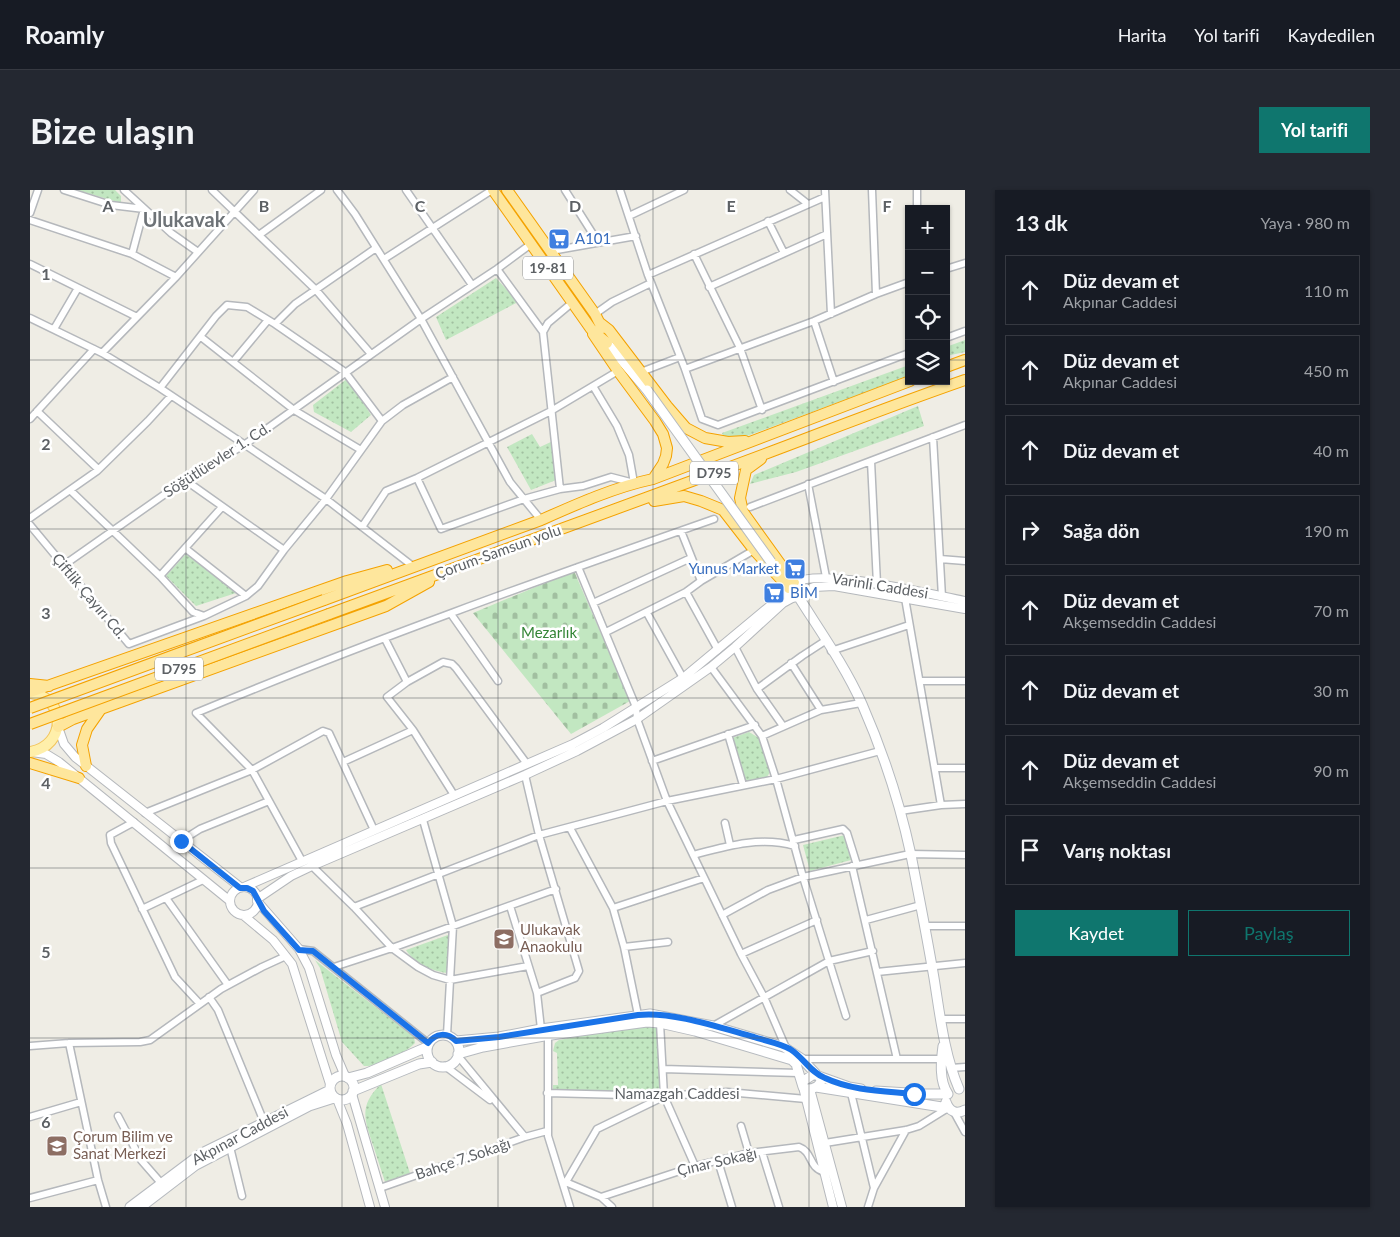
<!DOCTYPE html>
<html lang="tr">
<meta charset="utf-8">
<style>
:root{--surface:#171b24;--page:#242831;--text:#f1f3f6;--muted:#9ea1a6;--line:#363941;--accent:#0f766e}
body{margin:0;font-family:Lato,sans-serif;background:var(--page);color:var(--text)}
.controls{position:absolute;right:15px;top:15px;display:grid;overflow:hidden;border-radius:0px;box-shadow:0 1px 4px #0004}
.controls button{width:45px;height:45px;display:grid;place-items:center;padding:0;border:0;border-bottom:1px solid var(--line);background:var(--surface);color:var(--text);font:25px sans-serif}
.stop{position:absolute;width:15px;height:15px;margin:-11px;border:4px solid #1a73e8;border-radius:50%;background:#fff}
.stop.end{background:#1a73e8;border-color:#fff;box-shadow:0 1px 5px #0008}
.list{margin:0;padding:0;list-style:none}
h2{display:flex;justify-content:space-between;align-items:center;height:65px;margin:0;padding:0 20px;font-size:21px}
h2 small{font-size:16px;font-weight:400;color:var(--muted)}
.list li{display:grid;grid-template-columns:32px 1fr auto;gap:15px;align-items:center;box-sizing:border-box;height:70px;margin:0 10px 10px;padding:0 10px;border:1px solid var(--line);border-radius:0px}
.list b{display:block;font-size:19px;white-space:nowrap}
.list p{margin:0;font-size:16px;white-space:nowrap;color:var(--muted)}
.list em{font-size:16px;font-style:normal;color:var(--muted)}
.actions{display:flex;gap:10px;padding:15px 20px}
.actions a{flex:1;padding:11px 0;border:1px solid var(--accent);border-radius:0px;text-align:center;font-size:18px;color:var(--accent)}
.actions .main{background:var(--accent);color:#fff}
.icon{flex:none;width:28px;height:28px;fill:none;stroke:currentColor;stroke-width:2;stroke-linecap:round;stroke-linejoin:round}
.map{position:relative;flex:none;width:935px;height:1017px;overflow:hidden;border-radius:0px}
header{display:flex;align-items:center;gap:30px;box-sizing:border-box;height:70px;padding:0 25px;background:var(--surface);border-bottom:1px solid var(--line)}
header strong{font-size:24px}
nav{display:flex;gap:28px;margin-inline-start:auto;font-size:18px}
.intro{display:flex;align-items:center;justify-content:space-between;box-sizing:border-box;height:120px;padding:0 30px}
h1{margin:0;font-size:35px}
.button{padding:12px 22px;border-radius:0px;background:var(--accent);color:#fff;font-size:18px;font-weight:700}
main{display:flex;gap:30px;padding:0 30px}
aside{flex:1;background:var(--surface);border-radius:0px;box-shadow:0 1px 4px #0004}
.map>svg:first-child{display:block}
.cemetery{fill:url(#cemetery-stones)}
.park{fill:url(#park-dots)}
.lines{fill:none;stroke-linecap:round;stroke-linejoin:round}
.minor-casing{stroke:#b5b8bc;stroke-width:9}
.tertiary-casing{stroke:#b5b8bc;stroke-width:10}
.secondary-casing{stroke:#b6babf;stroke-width:11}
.primary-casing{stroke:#f2c45b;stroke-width:12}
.trunk-casing{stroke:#f4a200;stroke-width:12}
.minor{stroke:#fff;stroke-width:6}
.tertiary{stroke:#fff;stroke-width:8}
.secondary{stroke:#fff;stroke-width:9}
.primary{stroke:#ffefaa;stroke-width:10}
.trunk{stroke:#fee69c;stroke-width:10}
.secondary-bridge-casing{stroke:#b6babf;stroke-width:11;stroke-linecap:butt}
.trunk-bridge-casing{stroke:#f4a200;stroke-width:12;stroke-linecap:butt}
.secondary-bridge{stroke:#fff;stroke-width:9}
.trunk-bridge{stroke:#fee69c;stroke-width:10}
.route{stroke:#1a73e8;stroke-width:6}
.grid{fill:none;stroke:#5d6165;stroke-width:1;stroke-opacity:0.55}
.labels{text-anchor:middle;stroke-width:5;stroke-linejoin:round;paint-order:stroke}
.shield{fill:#fff;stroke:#8e9093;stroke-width:1}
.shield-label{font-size:14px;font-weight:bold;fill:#5d6165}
.shop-label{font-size:15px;fill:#366cbe;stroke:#fff;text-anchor:start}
.street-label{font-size:15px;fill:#5d6165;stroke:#fff}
.park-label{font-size:15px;fill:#348536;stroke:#fff}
.education-label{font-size:15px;fill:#785e54;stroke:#fff;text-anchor:start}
.district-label{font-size:20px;font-weight:bold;fill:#6e7377;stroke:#fff}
.grid-label{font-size:16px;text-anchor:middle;font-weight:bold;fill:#5d6165;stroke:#fff;stroke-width:5;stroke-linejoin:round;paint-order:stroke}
</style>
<header>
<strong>Roamly</strong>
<nav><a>Harita</a><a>Yol tarifi</a><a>Kaydedilen</a></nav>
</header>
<div class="intro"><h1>Bize ulaşın</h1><a class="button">Yol tarifi</a></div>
<main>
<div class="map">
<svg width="935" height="1017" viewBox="0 0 935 1017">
<defs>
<pattern id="cemetery-stones" width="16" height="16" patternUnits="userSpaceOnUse" patternTransform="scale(1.25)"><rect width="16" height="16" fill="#c2e7c1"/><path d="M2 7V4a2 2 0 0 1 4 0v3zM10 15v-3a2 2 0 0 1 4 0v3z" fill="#a1bfa0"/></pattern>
<pattern id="park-dots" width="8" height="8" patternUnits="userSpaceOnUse" patternTransform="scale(1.25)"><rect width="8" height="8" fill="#c2e7c1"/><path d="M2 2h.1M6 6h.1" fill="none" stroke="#a1bfa0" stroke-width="1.8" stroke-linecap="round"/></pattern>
</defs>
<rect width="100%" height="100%" fill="#efede5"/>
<path class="cemetery" d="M544 381 600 511 541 544 443 423Z"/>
<path class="park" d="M47 0H85L91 6V13Z
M466 88 488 112 416 150 406 127Z
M935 150V162L916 166V157Z
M879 175V186L717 246 694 248 692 243Z
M318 188 341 225 321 242 284 222 283 215Z
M888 216 894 236 766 282 720 294 724 285Z
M502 244 510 257 523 251 526 290 501 300 477 257Z
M156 364 206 403 166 416 136 386Z
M719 542 729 548 740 582 737 587 715 591 702 548Z
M815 645 821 670 780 681 773 655Z
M418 745 419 747 418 783C403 782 384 773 376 760Z
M285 770 384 847 385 853C376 863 347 877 334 876L312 852 290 778Z
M608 836H628L630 903 529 902 523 900V895H528L527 863 523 861 525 853 529 850Z
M351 894 380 983 355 992C351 980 347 967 343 955 334 929 329 915 351 894Z"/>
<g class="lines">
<g class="minor-casing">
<path id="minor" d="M34 0 81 15 114 19
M94 0 141 43 168 62
M182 0 286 100 341 164
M307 0 325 24 391 129 480 292 511 330
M376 0 442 95
M535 0 568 52
M590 0 618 85 655 179 672 229 688 235 879 163
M760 0 778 14
M795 0 801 124
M842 0 846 104
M887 0V19
M0 23 8 0
M599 26 654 0
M0 30 102 64 146 87
M738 31 754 63
M229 45 291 0
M521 61 606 46
M102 64 114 19
M664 64 710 158 732 220
M354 69 462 0
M0 74 107 127
M467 79 513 142 530 299
M916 79 935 73
M618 85 795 7
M679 97 797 44
M565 124 582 112 621 93
M0 128 72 163 130 198 296 309 380 374
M784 131 804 192
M245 134 265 114 346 58
M24 139 48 98
M513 142 518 133 543 112
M171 147 264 220 331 260
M916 148 935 141
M72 163 146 87 224 0
M203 172 238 130
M655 179 784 131 846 104 879 92
M611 182 650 167
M130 198 186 126 197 115 217 117 245 134 315 182 352 231
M7 221 68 279
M0 229 64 159
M903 247 912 407
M841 271 847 394
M387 288 411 339 494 309 530 299 553 296 581 287 604 293 599 265 587 236 563 196
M155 290 254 360 296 309 352 231 373 215 423 187
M778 294 796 387
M40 300 130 386 163 422 174 426
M720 317 935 235
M0 328 67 281 118 231 141 206
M0 335 99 454 174 426 216 406 228 396 254 360
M332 337 356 301 387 288 521 221 588 181
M651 341 671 391
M155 358 216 406
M910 369 935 371
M34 375 155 290 214 255 391 129 467 79 501 54
M548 377 606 517 607 529 637 611 711 764 734 807 756 858
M130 386 192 317
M656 402 688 460
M875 408 911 615
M563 413 661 368
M617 423 653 488
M421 424 468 491
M576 442 656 402 671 391 724 360
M355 449 377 492
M705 457 727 499 753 536
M801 461 879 435
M761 473 791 520
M681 477 732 546 746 589 773 687 816 826
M890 491H935
M727 499 772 466 795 451
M698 544 713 595
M732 546 791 520 831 513
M622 571 725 535
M313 572 383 540
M905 578H935
M495 585 509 645 549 781 545 788 507 803
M424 605 383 540 357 507 377 492 413 472 422 474 426 478 497 574
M870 621 911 615 935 614
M115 623 222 580 293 541 299 543 344 640
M393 630 423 736 417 845
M104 632 80 645 81 653 145 787 170 814
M695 633 700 655
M540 638 583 718 594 757 608 825
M764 650 813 639 817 643 827 675
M151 651 170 639 239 611
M663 665C697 656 730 646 765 656
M272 671 222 580 166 523C336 452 510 390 684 329
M282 676 324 717 362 758 388 777 403 785 420 790 498 776
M822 676 867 869
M136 708 198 795
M480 716 507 803 511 839
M324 717 509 645 637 611 746 589 850 561
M583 718 674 688
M112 719 173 690
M692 725 738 700 773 687 880 664 935 665
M836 730 891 715
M895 736H935
M594 757 638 752
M269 759 283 761 398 853
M711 764 787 730
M304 777 362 758 526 699
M847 782 935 773
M179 807 188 820 234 932
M910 829H935
M630 833 634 906 665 976
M683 836 799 771 843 761
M518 846V946L540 1017
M39 853 68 990 76 1017
M0 856 39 853 110 852 120 850 191 799 232 777 256 766
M428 866 495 947
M772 869H911
M415 876 460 910
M921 878 935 877
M633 879 769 883
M517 903 634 906 697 902 776 909
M821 903 844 998
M924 922 935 942
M88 926 111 970 131 993
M0 927 51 912
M711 936 719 963
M795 953 876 940 889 936 918 918
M200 957 212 1006
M732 962 749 1017
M688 971 702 1017
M533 991 571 1007 582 1017
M536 992 567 939 633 907
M350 998 495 947 517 941
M571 1007 665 976 719 963 769 957C783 962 778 977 794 982
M0 1008 68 990
M838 1017 844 998 876 940"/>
</g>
<g class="tertiary-casing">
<path id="tertiary" d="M765 393C790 377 902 405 935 411
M772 402 784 397 804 396 935 419
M28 537 34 554 45 567 210 697
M2 562 16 564 29 572 200 711
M214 697 543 554 573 538 653 488 759 400
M200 711a14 14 0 1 1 28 0a14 14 0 1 1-28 0Z
M227 709 261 686 282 676 495 585 547 561 607 529 681 477 705 457 753 413 764 407
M227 711 269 759 279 778 306 865 315 886
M213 725 243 750 262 774 300 894
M773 897 803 1017
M780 899 812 1017
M322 904 355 1017
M307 909 317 934 340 1017"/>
</g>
<g class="secondary-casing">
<path id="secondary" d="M577 153 617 200
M758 400a7 7 0 1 1 14 0a7 7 0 1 1-14 0Z
M768 406C790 441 815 476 832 514 853 562 870 614 881 665 889 706 897 747 904 788 910 825 914 864 929 899
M397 861a16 16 0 1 1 32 0a16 16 0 1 1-32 0Z
M426 851 469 847 511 839 620 824 683 836 754 857 772 869 786 884
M913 856C911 871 909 891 918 904
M428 864 453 857 514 846 617 832 630 833 665 841 762 870 766 874 773 897 777 899C784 899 792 896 791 887L784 884 772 892
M300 898a12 12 0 1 1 24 0a12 12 0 1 1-24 0Z
M791 887 819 897 831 899
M318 888 337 883 397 857
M786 897 918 918
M323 901 389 874 402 872
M846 901 894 904H918
M916 912C919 921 926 925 935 920
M100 1017 172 963 300 900
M111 1017 166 975 279 916 304 908"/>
</g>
<g class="primary-casing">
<path id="primary" d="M0 503C37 507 37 556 0 562"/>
</g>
<g class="trunk-casing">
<path id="trunk" d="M463 0 561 139 577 153
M477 0 565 124 572 138
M570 133 579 140 637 216 656 238 675 248 698 252 715 251
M563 144 588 181 625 231 633 244 637 258 636 266 633 274 623 289
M916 177 935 170
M731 269 716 280 710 308 713 322 764 393
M624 311 654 306 671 311 693 320 724 360 759 398
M294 410 511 330C547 314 585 297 623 289L880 191
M299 424C420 379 541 336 662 291 753 258 843 222 935 190
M0 494 19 496
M0 502 317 391 357 380
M28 537 43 529 356 416 399 392
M0 573 49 588
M56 576 52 555 57 539 71 519"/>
</g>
<use href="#minor" class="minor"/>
<use href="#tertiary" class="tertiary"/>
<use href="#secondary" class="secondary"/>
<use href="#primary" class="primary"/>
<use href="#trunk" class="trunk"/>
<g class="secondary-bridge-casing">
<path id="secondary-bridge" d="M617 200 741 372"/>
</g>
<g class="trunk-bridge-casing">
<path id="trunk-bridge" d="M0 518 294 410
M0 534 299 424"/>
</g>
<use href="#secondary-bridge" class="secondary-bridge"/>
<use href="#trunk-bridge" class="trunk-bridge"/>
</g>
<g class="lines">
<path class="route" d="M151 651 210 698H217L223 701 234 721 269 760 283 761 398 853C406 843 417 842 426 851L469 847 608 825C642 821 691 838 724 847 736 851 749 853 760 859 773 867 781 883 795 888 823 901 854 901 884 904"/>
</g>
<path class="grid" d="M156 0V1017M312 0V1017M468 0V1017M623 0V1017M779 0V1017M0 170H879M916 170H935M0 339H935M0 508H935M0 678H935M0 848H935"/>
<defs>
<g id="supermarket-square" transform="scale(1.125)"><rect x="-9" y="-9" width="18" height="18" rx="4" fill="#3f7fe0" stroke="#fff"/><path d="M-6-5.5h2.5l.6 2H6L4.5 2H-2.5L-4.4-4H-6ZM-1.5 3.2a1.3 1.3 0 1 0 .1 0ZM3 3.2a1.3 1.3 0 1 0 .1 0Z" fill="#fff"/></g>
<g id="school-square" transform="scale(1.125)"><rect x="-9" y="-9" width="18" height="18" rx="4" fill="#8d6e63" stroke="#fff"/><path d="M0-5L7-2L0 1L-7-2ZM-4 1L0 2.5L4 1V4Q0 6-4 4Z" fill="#fff"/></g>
</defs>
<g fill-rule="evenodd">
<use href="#supermarket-square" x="529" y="49"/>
<use href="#supermarket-square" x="765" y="379"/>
<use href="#supermarket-square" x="744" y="403"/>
<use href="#school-square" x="474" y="749"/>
<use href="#school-square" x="27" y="956"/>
</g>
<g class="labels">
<g class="shield">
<rect x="493" y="66.5" width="50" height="23" rx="4"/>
<rect x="660" y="271.5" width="48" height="23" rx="4"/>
<rect x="125" y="467.5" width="48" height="23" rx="4"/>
</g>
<g class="shield-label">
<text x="518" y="83">19-81</text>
<text x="684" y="288">D795</text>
<text x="149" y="484">D795</text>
</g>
<g class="shop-label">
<text x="545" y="54">A101</text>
<text x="749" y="384" text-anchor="end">Yunus Market</text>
<text x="760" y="408">BİM</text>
</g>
<g class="street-label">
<text transform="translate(187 270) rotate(-33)" y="5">Söğütlüevler 1. Cd.</text>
<text transform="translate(468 362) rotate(-20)" y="5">Çorum-Samsun yolu</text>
<text transform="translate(850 396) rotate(9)" y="5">Varinli Caddesi</text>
<text transform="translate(59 406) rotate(50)" y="5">Çiftlik Çayırı Cd.</text>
<text x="647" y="909">Namazgah Caddesi</text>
<text transform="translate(210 946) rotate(-28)" y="5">Akpınar Caddesi</text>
<text transform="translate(433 969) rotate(-19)" y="5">Bahçe 7.Sokağı</text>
<text transform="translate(687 972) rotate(-13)" y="5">Çınar Sokağı</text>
</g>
<g class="park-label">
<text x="519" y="448">Mezarlık</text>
</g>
<g class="education-label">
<text x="490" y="745">Ulukavak<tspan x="490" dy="17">Anaokulu</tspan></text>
<text x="43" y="952">Çorum Bilim ve<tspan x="43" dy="17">Sanat Merkezi</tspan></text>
</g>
<g class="district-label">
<text x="154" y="37">Ulukavak</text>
</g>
</g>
<g class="grid-label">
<text x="78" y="22">A</text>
<text x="234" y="22">B</text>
<text x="390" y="22">C</text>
<text x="545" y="22">D</text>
<text x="701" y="22">E</text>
<text x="857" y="22">F</text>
<text x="16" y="90">1</text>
<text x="16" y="260">2</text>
<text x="16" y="429">3</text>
<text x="16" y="599">4</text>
<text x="16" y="768">5</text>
<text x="16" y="938">6</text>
</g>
</svg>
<div class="controls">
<button>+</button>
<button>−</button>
<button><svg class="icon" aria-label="locate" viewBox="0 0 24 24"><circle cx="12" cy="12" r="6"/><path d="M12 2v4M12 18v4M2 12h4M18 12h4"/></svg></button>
<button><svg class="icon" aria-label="layers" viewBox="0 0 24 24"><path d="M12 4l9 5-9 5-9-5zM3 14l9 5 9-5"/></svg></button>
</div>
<div class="stop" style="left:884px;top:904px"></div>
<div class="stop end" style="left:151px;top:651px"></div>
</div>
<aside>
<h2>13 dk<small>Yaya · 980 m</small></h2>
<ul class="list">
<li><svg class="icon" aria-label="ahead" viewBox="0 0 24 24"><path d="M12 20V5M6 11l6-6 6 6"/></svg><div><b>Düz devam et</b><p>Akpınar Caddesi</p></div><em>110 m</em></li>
<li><svg class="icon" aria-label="ahead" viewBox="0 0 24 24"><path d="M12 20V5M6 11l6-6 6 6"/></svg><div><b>Düz devam et</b><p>Akpınar Caddesi</p></div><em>450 m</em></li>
<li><svg class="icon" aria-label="ahead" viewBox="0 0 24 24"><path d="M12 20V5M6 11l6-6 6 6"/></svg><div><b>Düz devam et</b></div><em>40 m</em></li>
<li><svg class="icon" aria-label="right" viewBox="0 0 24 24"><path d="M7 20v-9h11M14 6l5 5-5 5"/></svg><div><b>Sağa dön</b></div><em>190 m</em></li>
<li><svg class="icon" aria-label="ahead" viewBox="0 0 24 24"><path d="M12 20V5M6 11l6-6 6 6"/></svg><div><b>Düz devam et</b><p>Akşemseddin Caddesi</p></div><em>70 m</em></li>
<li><svg class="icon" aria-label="ahead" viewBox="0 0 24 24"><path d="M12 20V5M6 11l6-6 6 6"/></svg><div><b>Düz devam et</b></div><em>30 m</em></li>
<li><svg class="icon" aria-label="ahead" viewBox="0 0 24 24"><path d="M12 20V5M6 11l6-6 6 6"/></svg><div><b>Düz devam et</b><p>Akşemseddin Caddesi</p></div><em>90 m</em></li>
<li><svg class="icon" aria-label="arrive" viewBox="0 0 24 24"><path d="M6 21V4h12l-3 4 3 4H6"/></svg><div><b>Varış noktası</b></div></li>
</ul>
<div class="actions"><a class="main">Kaydet</a><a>Paylaş</a></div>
</aside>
</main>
